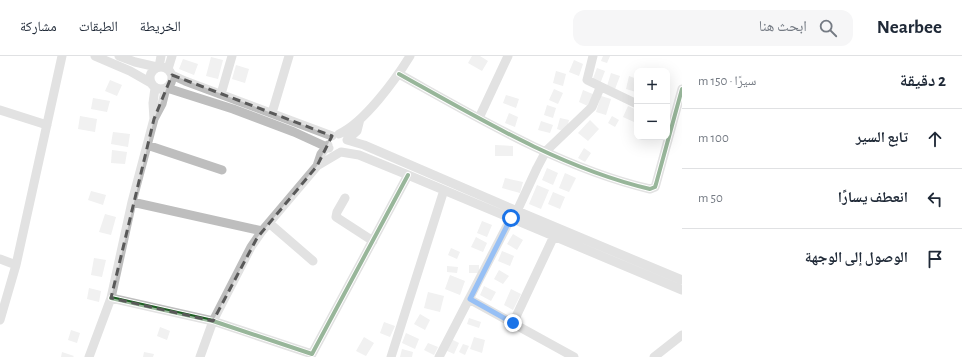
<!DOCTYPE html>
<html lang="ar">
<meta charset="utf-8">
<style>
:root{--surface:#fff;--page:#f6f6f7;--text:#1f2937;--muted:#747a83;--line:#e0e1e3}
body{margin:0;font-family:"Alegreya Sans","Noto Naskh Arabic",sans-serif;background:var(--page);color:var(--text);direction:rtl}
.controls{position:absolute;right:12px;top:12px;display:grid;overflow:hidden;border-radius:8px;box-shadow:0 4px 16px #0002}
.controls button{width:36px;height:36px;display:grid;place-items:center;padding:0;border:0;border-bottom:1px solid var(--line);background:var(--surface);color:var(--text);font:20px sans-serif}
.stop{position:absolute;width:12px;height:12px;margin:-9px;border:3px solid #1a73e8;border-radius:50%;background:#fff}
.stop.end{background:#1a73e8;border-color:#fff;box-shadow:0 1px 4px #0008}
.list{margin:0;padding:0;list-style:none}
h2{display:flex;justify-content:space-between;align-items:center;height:52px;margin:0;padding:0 16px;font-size:17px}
h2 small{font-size:13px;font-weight:400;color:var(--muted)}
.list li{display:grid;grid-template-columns:26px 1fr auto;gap:12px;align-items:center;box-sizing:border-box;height:60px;padding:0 16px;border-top:1px solid var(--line)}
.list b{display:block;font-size:15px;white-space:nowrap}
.list em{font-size:13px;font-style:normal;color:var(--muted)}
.icon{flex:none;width:22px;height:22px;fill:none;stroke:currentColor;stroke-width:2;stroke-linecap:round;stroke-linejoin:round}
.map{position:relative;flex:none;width:682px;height:301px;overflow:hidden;direction:ltr}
header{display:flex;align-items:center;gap:24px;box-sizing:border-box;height:56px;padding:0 20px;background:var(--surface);border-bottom:1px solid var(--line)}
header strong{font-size:19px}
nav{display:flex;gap:22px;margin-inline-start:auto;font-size:14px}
.search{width:280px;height:36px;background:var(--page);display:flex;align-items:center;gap:10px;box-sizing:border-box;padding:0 14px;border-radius:12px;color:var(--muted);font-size:15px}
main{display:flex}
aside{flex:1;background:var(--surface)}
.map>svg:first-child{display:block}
.building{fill:#dfdfdf}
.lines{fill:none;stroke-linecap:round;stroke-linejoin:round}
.minor{stroke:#bebebe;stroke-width:9}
.cycleway-casing{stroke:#fff;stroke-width:6}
.cycleway{stroke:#1b5e20;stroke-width:4}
.route{stroke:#1a73e8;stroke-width:5}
.marked{fill:none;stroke:#595959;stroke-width:3;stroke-dasharray:8 5;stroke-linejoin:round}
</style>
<header>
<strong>Nearbee</strong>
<div class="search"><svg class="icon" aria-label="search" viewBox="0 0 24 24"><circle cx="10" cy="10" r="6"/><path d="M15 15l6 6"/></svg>ابحث هنا</div>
<nav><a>الخريطة</a><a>الطبقات</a><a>مشاركة</a></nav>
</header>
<main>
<aside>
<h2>2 دقيقة<small>سيرًا · 150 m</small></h2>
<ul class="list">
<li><svg class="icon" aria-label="ahead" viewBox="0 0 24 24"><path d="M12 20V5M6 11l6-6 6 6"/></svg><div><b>تابع السير</b></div><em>100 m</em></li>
<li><svg class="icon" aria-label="left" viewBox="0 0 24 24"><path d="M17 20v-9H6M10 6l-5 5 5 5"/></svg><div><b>انعطف يسارًا</b></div><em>50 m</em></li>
<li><svg class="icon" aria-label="arrive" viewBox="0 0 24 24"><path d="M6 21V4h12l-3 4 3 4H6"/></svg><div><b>الوصول إلى الوجهة</b></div></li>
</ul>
</aside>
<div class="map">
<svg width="682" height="301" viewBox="0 0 682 301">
<rect width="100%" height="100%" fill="#fff"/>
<path class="building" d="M472 0H480L488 5 482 15 468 7Z
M603 0H610L607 7 601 5Z
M211 1 223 4 218 23 206 20Z
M183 3 198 8 194 19 179 13Z
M574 4 583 8 579 20 569 16Z
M236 9 249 13 245 27 232 23Z
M597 12 605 15 600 28 592 25Z
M556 15 566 18 563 30 553 27Z
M611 17 620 20 615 33 607 30Z
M629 20 637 23 636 36 626 33Z
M110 24 122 29 117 40 105 35Z
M554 33 563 37 558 48 549 44Z
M583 34 595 39 590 51 579 46Z
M506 39 519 43 516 52 503 47Z
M601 40 611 43 606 59 596 56Z
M93 42 110 45 107 56 91 53Z
M547 49 556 52 553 62 544 59Z
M628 50 637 54V59L634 66 623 61Z
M509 57 518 61 515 71 505 67Z
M80 60 97 63 95 76 78 73Z
M612 60 619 64 615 71 608 67Z
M560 62 569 64 566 76 557 73Z
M590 64 599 73 588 85 578 77Z
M541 65 553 69 550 77 538 74Z
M113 76 130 78 128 91 111 88Z
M495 89 513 90V100H495Z
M584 92 591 97 585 106 578 102Z
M112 94 127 96 125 108 111 107Z
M547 112 558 117 553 129 542 124Z
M565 117 576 122 569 136 559 132Z
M505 122 523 126 520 137 502 132Z
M537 129 549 134 541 153 529 148Z
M91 135 106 139 103 149 88 144Z
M553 136 565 141 560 153 548 148Z
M105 158 116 161 111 179 99 176Z
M482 165 492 169 487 181 477 177Z
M513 178 523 184 517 194 507 188Z
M476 181 487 187 483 196 471 191Z
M451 192 460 196 457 203 448 199Z
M502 195 514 200 510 210 498 205Z
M94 202 106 204 102 221 91 219Z
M469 209H479V217H469Z
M447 210 458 211 457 217 447 216Z
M499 214 509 220 503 228 494 223Z
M450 219 465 225 460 239 445 233Z
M484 230 496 236 491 245 480 239Z
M89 232 101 235 99 246 87 243Z
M511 233 521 238 513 254 504 249Z
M428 236 444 240 440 256 424 252Z
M420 258 430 264 425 274 414 268Z
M469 262 481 266 479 272 467 268Z
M384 266 395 270 390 281 380 277Z
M160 271 170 275 167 284 157 280Z
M71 274 80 277 77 287 68 284Z
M406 277 419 283 415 293 402 287Z
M364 281 374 287 366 300 356 295Z
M474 281 485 284 482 297 470 293Z
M451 283 459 287 454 298 445 294Z
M428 287 438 291 434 299 424 294Z
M463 288 469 290 465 299 459 296Z
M402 293 413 296 412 301H400Z
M62 296 74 300 73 301H61Z
M144 296 154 298 153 301H143Z"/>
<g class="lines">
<path class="minor" d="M95 0 130 15 151 27
M119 0 135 6 157 11
M593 0 587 24 637 48
M150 22a11 11 0 1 1 22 0a11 11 0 1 1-22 0Z
M159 11 161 0
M168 13 172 0
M399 18C478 62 561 112 650 133L655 131 656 128 682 33
M172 19 185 25 332 80
M167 32 233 53 294 76 329 92
M221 38 232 0
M0 54 47 69
M272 57 289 0
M479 62 508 0
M154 63 153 47 155 32
M339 78C364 67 396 23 410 0
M347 84 364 89 517 155 682 224
M347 84 357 75 360 63
M147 89 222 114
M341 96 359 99 408 119 682 234
M317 110 321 98 328 89
M345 142 337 156 336 161 373 185
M132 146 262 175
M517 155 537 112 546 95 592 51 600 32
M269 167 313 205
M0 203 16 209
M111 242 213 265 312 298 408 119
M469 243 574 301
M0 264 16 209 62 0
M513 267 554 180
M89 301 111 242 132 146 154 63 162 48 166 32
M200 301 213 265 251 191 262 175 317 110 339 97
M391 301 444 134
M439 301 511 162
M654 301 682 279"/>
<g class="cycleway-casing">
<path id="cycleway" d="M399 18C478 62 561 112 650 133L655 131 656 128 682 33
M111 242 213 265 312 298 408 119"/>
</g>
<use href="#cycleway" class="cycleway"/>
</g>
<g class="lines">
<path class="route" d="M511 162 470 243 513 267"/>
</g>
<path d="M0 0H682V301H0ZM172 19 332 80 317 110 257 182 213 265 111 242 154 63Z" fill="#fff" fill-opacity=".55" fill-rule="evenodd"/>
<path class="marked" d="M172 19 332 80 317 110 257 182 213 265 111 242 154 63Z"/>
</svg>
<div class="controls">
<button>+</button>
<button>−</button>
</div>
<div class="stop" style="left:511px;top:162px"></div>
<div class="stop end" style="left:513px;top:267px"></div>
</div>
</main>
